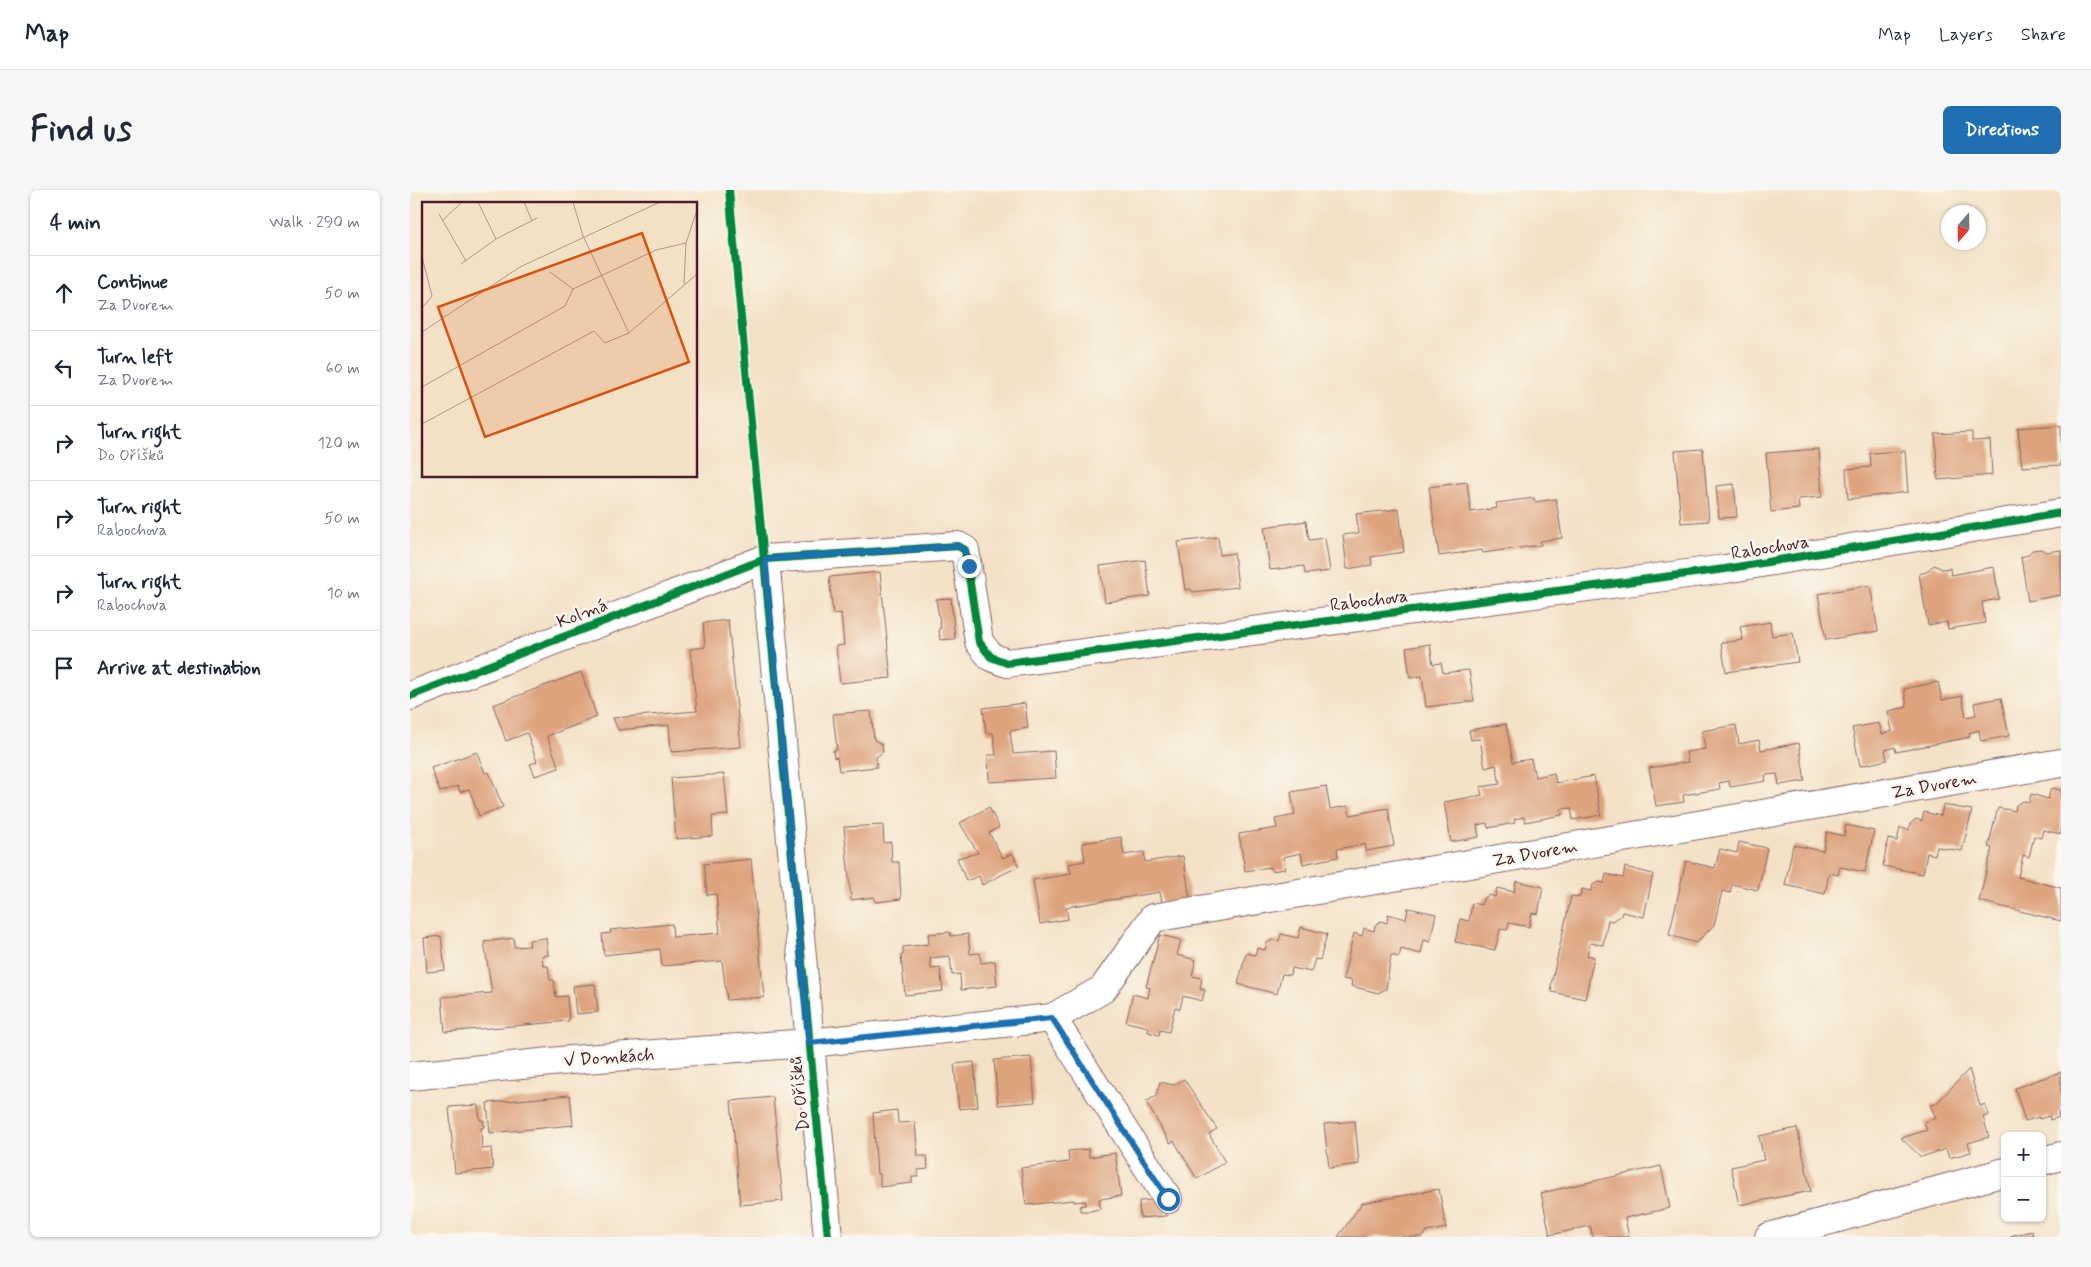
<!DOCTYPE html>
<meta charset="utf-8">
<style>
:root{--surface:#fff;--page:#f6f6f7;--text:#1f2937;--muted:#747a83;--line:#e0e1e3;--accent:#1f6fb2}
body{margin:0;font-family:Mynerve,sans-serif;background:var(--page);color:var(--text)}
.controls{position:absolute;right:15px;bottom:15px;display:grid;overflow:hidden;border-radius:8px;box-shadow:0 1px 4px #0004}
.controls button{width:45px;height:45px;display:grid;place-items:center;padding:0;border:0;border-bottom:1px solid var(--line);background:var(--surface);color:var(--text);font:25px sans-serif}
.compass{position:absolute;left:1531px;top:15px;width:45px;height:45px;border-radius:50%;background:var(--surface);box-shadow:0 1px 4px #0004;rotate:200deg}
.stop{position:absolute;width:15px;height:15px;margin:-11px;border:4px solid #1f6fb2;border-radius:50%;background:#fff}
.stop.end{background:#1f6fb2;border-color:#fff;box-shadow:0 1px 5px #0008}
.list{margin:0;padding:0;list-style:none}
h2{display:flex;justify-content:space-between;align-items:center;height:65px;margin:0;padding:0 20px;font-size:21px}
h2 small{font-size:16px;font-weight:400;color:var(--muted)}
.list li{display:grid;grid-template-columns:32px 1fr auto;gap:15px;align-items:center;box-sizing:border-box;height:75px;padding:0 20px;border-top:1px solid var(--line)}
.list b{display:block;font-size:19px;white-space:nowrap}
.list p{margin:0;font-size:16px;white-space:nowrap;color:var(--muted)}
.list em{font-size:16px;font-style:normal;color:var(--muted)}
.icon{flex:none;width:28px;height:28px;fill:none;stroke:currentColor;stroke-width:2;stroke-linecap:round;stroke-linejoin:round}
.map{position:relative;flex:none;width:1651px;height:1047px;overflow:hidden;border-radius:8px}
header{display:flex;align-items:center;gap:30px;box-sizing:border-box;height:70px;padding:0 25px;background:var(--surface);border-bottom:1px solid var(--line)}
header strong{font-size:24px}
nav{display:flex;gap:28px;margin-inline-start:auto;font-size:18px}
.intro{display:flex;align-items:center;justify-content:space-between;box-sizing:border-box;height:120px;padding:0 30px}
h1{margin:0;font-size:35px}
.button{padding:12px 22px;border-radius:8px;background:var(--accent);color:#fff;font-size:18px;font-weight:700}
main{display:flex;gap:30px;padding:0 30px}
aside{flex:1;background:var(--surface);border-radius:8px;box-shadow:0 1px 4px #0004}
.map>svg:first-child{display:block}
.building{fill:#dda37d}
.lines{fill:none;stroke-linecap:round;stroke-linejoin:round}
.street-casing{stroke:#856361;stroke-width:30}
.street{stroke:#fff;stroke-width:28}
.cycleway-casing{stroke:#fbf7ec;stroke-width:11}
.cycleway{stroke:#00873e;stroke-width:8}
.route{stroke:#1f6fb2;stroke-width:6}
.labels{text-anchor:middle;stroke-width:5;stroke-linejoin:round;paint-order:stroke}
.street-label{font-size:18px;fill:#4a1f2b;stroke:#fbf7ec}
.inset-road{fill:none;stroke:#af9388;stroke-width:1}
.view{fill:#d8530f;fill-opacity:0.15;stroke:#d8530f;stroke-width:2.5}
.inset-edge{fill:none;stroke:#4a1f2b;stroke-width:2.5}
</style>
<header>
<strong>Map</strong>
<nav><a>Map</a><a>Layers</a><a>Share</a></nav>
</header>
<div class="intro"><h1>Find us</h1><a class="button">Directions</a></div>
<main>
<aside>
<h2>4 min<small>Walk · 290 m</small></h2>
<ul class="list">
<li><svg class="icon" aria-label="ahead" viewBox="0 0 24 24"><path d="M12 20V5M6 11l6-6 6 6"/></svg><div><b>Continue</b><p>Za Dvorem</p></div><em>50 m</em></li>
<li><svg class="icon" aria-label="left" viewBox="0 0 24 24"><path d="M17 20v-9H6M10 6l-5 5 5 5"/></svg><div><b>Turn left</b><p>Za Dvorem</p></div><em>60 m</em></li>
<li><svg class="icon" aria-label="right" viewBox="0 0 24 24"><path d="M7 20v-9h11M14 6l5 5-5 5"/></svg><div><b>Turn right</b><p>Do Oříšků</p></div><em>120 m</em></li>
<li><svg class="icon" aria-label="right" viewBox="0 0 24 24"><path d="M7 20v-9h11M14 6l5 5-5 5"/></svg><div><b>Turn right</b><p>Rabochova</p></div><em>50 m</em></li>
<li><svg class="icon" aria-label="right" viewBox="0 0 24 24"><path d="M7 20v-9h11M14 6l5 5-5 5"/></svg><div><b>Turn right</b><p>Rabochova</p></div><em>10 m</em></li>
<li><svg class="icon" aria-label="arrive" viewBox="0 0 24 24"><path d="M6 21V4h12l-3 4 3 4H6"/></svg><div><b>Arrive at destination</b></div></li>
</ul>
</aside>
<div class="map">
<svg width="1651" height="1047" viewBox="0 0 1651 1047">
<rect width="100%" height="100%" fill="#fbf7ec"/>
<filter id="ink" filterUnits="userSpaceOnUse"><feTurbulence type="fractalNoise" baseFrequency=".02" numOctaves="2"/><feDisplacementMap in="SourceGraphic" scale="10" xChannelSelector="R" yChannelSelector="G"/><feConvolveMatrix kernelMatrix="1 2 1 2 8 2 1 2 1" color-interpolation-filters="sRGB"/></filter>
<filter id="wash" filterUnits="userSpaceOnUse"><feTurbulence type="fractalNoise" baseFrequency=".0096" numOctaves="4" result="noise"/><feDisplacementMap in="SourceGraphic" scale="20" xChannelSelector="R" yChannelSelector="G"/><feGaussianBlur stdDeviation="1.12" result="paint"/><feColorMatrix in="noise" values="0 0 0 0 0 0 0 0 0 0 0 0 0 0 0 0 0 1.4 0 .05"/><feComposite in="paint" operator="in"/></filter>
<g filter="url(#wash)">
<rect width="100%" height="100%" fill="#f3e1c6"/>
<g id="blocks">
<path class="building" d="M1651 235V275L1612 277 1608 238Z
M1562 242V251L1580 250 1582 285 1528 290 1525 244Z
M1293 259 1299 331 1271 333 1265 261Z
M1409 259 1412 307 1388 309 1389 319 1361 322 1356 263Z
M1495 261 1498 302 1438 309 1436 279 1461 277 1460 263Z
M1057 292 1061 322 1087 318 1086 313 1124 308 1125 312 1146 309 1152 348 1130 351 1131 355 1073 363 1072 360 1029 366 1019 297Z
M1324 294 1327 327 1309 328 1306 296Z
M989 319 994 362 961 367 962 375 937 379 933 345 949 343 946 324Z
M896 331 899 350 915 348 920 381 895 384 894 376 860 380 854 337Z
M808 347 810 365 824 363 828 397 782 402 781 399 775 400 768 352Z
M1631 359 1636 362 1651 360V405L1618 411 1611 367 1618 365 1622 360Z
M735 370 740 406 695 412 690 376Z
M1524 375 1532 379 1540 378 1541 385 1584 377 1589 409 1572 412 1575 433 1538 439 1537 432 1518 435 1509 384 1516 382Z
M470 382 481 488 430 493 426 456 434 455 431 423 423 424 419 387Z
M1460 395 1468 441 1416 450 1408 404Z
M541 408 545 449 530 450 529 438H531L526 409Z
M318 430 331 557 261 562 259 535 208 540 203 528 287 521 280 459 295 457 293 433Z
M1360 432 1362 446 1383 443 1388 472 1316 482 1311 453 1333 450 1330 437Z
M1020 454 1023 474 1031 473 1033 483 1059 480 1064 511 1016 517 1012 486 1000 488 996 458Z
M171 482 187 527 137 546 149 578 125 586 120 574 127 572 117 543 96 551 83 515Z
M1528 492 1532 510 1552 506 1556 527 1566 525 1564 513 1591 508 1599 546 1571 551 1569 540 1559 543 1560 547 1486 562 1485 557 1475 560 1477 570 1450 576 1442 538 1469 533 1472 544 1482 541 1478 521 1497 517 1494 499Z
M615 513 618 538 600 541 603 564 644 561 646 588 579 592 578 565H586L583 543H576L573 518Z
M461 521 464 550 472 554 473 562 466 567 467 577 429 581 427 567 424 568 423 560H427L423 524Z
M1096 534 1103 572 1121 569 1125 587 1144 583 1146 593 1184 586 1191 625 1163 630 1161 618 1151 619 1152 625 1115 632 1114 627 1104 629 1105 633 1078 638 1077 633 1067 635 1069 647 1041 652 1034 612 1072 605 1070 597 1090 594 1086 575 1075 578 1070 549 1061 550 1059 540Z
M1326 535 1329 554 1349 550 1351 560 1389 553 1395 591 1369 595 1367 584 1355 585 1356 591 1320 597 1319 591 1309 593 1310 599 1273 605 1274 612 1246 616 1239 578 1278 572 1276 562 1295 559 1292 541Z
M67 562 75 583 79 582 93 617 69 626 59 599 50 602 48 596 30 602 21 578Z
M314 584 318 625 302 626 303 646 266 649 261 588Z
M916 596 920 619 938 616 940 625 978 618 984 656 956 661 955 654 927 659 928 667 893 674 891 663 873 667 875 679 862 681 861 677 835 681 829 644 867 638 865 629 885 625 881 602Z
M1641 598 1651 600V644L1633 640 1631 648 1624 646 1619 667 1613 665 1608 687 1651 698V731L1569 711 1582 658 1578 657 1588 618 1605 621 1606 615 1613 611 1619 613 1621 604 1638 609Z
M1533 615 1562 620 1552 661 1527 657 1525 665 1517 663 1513 684 1473 676 1478 649 1487 651 1490 638 1499 640 1500 634 1506 629 1512 631 1514 622 1531 626Z
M579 617 589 637 579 643 593 668 602 663 609 676 572 695 569 686 556 691 547 668 568 663 550 633Z
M473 635 474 653 481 652 482 672H489L491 709 465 712 464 707 441 710 434 637Z
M1436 635 1464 641 1455 682 1430 677 1428 685 1419 683 1415 704 1375 695 1383 655 1413 661 1417 642 1434 646Z
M711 647 714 665 734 662 735 672 773 666 780 709 752 713 750 702 656 717 658 729 630 734 623 690 661 684 659 674 675 671 672 653Z
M1329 652 1357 658 1348 700 1322 694 1320 703 1312 701 1304 735 1286 753 1259 745 1276 671 1305 678 1310 659 1327 663Z
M341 669 354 807 317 810 312 771 252 776 250 759 194 765 192 744 201 743 200 740 262 734 263 747 310 743 306 704 297 705 294 674Z
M1215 677 1243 684 1234 727 1212 722 1211 726 1202 731 1198 730 1193 755 1180 753 1177 765 1184 767 1175 809 1142 802 1141 795 1161 706 1170 707 1172 699 1181 701 1183 695 1188 692 1194 693 1196 684 1213 688Z
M1106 691 1133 697 1128 724 1122 723 1119 737 1099 733 1097 740 1090 739 1085 760 1045 752 1050 729 1059 731 1062 713 1071 715 1073 709 1079 705 1085 707 1087 698 1104 702Z
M998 718 1026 724 1020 752 1014 750 1011 764 991 759 989 767 981 765 976 799 968 803 941 796 942 791 933 789 944 743 952 746 954 738 964 741 965 735 971 731 977 733 978 724 996 729Z
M891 737 917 744 910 770 905 769 901 782 882 778 880 785 872 784 867 804 828 794 836 763 845 765 847 758 855 760 857 753 862 750 869 751 871 744 888 748Z
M540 742 541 746 558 744 560 764 570 763 571 773 585 771 587 796 551 800 550 784 542 785 540 766 520 768 521 779 530 778 533 801 495 805 491 765H493V757L519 754 518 744Z
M750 745 771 750 767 765 786 770 782 786 792 788 790 799 795 800 792 811 773 806 770 819 765 817 759 842 750 840 749 845 738 842 739 837 716 832 723 804 738 808 740 798 736 797Z
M31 746 35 780 17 782 14 748Z
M104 748V757L120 756 119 750 136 748 138 765 132 766 133 776H138L140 790H144L146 807 157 806 159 831 35 842 32 807 82 803 74 752Z
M185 794 188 822 166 824 163 796Z
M621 867 625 912 588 915 584 870Z
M564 872 568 917 549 919 544 874Z
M1559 879 1570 916 1575 914 1579 925 1573 927 1579 947 1558 953 1561 962 1539 968 1536 959 1511 967 1491 948 1517 940 1514 932 1526 928 1520 915 1526 914Z
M1651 882V922L1648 923 1649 927 1640 930 1639 926 1629 929V927L1615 931 1605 898Z
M774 889 807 939 799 944 815 972 787 989 764 951 760 953 736 912 746 906 750 892 764 895Z
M160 905 163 935 80 943 77 913Z
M363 907 373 1011 330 1015 321 911Z
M68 915 70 930H73L74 937 71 938 72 959 81 958 83 979 45 983 39 917Z
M487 920 488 933 505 932 508 966H517L518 979 508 980V987H502V993L470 997V984H467L463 923Z
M945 931 949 974 919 978 914 934Z
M1387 938 1401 1001 1329 1015 1321 977 1354 970 1349 946Z
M679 959V967L705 963 711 1006 689 1009 690 1019 680 1021H670V1016L676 1015 675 1011 664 1012V1010L616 1015 611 978 659 972 658 961Z
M1251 976 1260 1018 1215 1028 1219 1047H1183L1180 1036 1140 1045 1131 1003Z
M1029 999 1036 1038 1016 1042 1013 1047H928L952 1013Z
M755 1009 756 1026 730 1028 729 1011Z
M1622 1041 1623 1047H1601L1600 1046Z"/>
</g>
</g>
<g filter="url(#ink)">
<use href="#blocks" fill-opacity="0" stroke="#856361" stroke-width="1"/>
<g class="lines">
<g class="street-casing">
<path id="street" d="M355 369 418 1047
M0 506 355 369 548 356 555 360 569 452 581 467 597 473 1315 379 1651 323
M642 828 758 1009
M0 886 161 870 399 853 642 828 693 799 743 728 1651 573
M1632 971 1651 966
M1359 1047 1595 982"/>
</g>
<use href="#street" class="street"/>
<g class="cycleway-casing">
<path id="cycleway" d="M319 0 418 1047
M0 506 355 369 548 356 555 360 569 452 581 467 597 473 1315 379 1651 323"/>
</g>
<use href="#cycleway" class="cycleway"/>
</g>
</g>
<g class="lines" filter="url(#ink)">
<path class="route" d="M559 376 555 360 548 356 355 369 399 853 642 828 758 1009"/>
</g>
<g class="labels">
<g class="street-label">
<text transform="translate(1360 357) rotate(-9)" y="6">Rabochova</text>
<text transform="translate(959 410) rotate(-7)" y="6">Rabochova</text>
<text transform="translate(172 423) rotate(-21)" y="6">Kolmá</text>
<text transform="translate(1524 595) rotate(-10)" y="6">Za Dvorem</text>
<text transform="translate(1125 663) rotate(-10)" y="6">Za Dvorem</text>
<text transform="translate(199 867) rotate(-4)" y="6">V Domkách</text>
<text transform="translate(389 904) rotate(-96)" y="6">Do Oříšků</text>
</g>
</g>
<g transform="translate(12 12)">
<rect width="275" height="275" fill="#f3e1c6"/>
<path class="inset-road" d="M56 0 74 37M102 0 110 19M151 0 161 34 207 131M17 12 44 59M21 18 40 0M0 55 10 94 0 106M39 62 74 37 115 16M128 70 151 87M262 82 264 41 275 8M0 130 98 65 238 0M0 185 143 104 151 87 234 48 264 41M0 222 172 129 183 141 207 131 275 72"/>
<path class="view" d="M220 31 267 160 63 235 16 105Z"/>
<rect width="275" height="275" class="inset-edge"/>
</g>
</svg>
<div class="controls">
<button>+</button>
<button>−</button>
</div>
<svg class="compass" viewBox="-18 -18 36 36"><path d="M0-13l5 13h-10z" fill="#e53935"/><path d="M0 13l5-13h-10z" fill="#747a83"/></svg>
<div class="stop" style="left:758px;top:1009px"></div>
<div class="stop end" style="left:559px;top:376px"></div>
</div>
</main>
